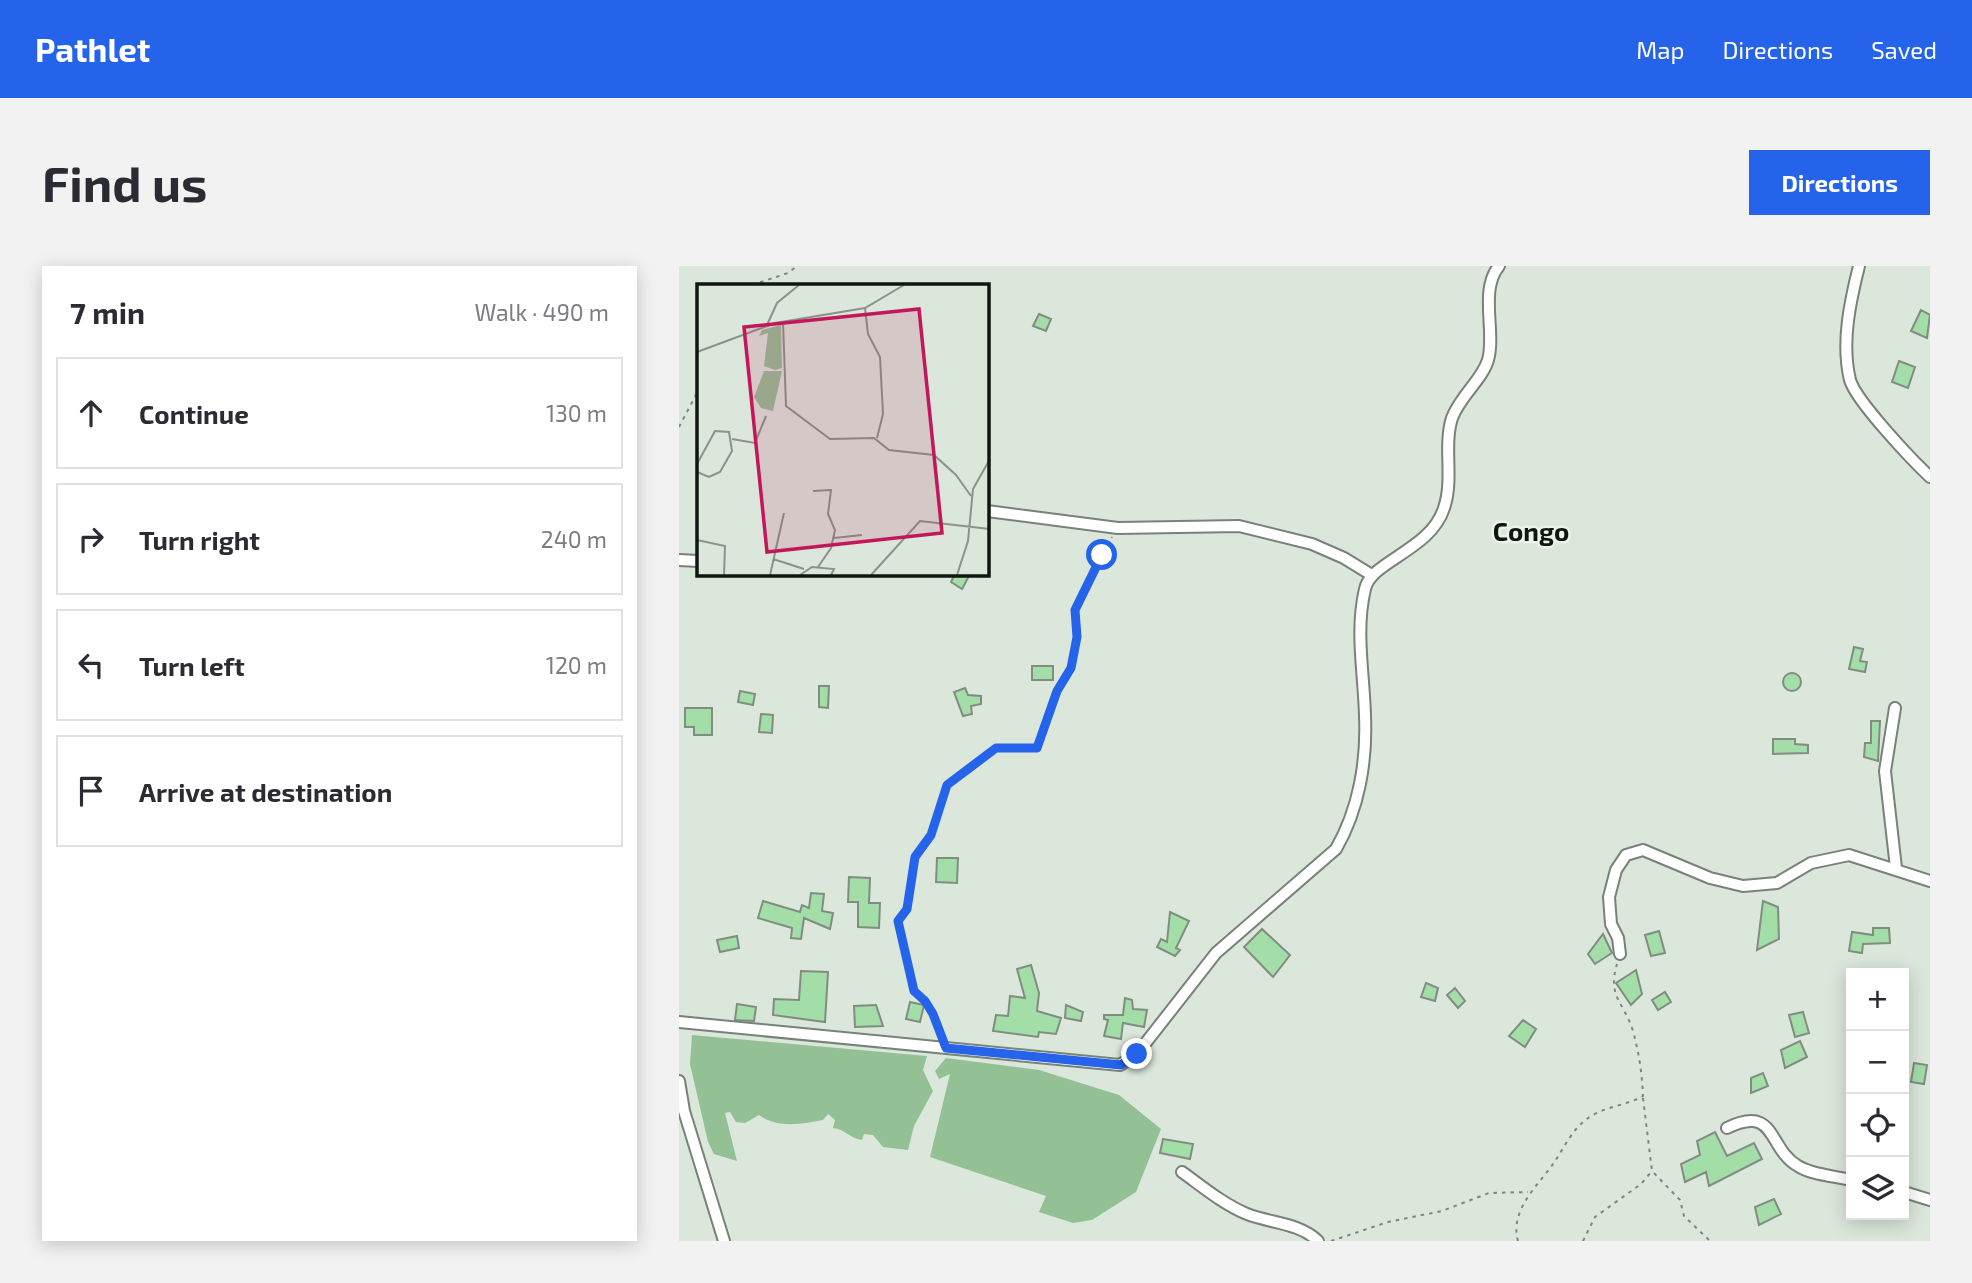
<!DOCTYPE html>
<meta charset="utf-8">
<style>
:root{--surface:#fff;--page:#f2f2f3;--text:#2b2b33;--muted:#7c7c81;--line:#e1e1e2;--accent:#2563eb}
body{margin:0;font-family:"Exo 2",sans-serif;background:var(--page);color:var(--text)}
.controls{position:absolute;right:21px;bottom:21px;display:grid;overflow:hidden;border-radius:0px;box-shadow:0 4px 18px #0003}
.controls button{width:63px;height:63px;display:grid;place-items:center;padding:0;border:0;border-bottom:2px solid var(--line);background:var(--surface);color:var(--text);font:35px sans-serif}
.stop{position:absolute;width:21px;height:21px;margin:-16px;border:5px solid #2563eb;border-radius:50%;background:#fff}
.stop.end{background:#2563eb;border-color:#fff;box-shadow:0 2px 7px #0008}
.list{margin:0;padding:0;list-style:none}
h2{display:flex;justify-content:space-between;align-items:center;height:91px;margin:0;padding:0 28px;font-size:30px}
h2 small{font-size:23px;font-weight:400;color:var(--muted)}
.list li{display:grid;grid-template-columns:46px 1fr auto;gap:21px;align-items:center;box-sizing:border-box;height:112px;margin:0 14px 14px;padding:0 14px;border:2px solid var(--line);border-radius:0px}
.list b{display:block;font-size:26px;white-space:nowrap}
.list em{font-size:23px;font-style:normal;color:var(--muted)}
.icon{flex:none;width:38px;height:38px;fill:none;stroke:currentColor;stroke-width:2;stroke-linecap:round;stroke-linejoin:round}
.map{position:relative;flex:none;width:1251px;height:975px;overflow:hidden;border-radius:0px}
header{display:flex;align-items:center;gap:42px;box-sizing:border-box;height:98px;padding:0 35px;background:var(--accent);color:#fff}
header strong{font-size:33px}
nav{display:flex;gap:38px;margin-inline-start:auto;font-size:24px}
.intro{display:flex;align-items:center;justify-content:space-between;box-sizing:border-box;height:168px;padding:0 42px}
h1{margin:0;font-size:49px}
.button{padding:18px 32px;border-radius:0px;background:var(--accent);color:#fff;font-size:24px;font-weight:700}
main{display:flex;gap:42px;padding:0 42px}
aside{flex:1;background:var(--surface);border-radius:0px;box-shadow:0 4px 18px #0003}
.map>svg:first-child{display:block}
.green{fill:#93c095}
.building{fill:#a3dda7;stroke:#828d82;stroke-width:2}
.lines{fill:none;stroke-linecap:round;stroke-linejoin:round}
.minor-casing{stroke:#778278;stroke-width:14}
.path{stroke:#7e867e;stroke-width:2;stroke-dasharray:3.5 5;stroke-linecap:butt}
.minor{stroke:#fff;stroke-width:10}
.route{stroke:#2563eb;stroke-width:9}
.labels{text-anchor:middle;stroke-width:5;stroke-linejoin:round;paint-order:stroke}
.quarter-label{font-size:26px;font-weight:bold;fill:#111511;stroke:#e8f5e9}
.inset-road{fill:none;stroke:#8a938a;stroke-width:2}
.view{fill:#c2185b;fill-opacity:0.15;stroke:#c2185b;stroke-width:3.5}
.inset-edge{fill:none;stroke:#111511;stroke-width:3.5}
</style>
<header>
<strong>Pathlet</strong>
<nav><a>Map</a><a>Directions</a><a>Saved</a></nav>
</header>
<div class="intro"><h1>Find us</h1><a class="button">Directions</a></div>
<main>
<aside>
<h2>7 min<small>Walk · 490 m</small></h2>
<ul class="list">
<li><svg class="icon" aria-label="ahead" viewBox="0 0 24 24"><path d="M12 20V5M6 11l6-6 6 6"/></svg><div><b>Continue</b></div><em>130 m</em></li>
<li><svg class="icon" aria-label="right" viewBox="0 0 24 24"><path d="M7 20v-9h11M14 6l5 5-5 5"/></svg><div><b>Turn right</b></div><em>240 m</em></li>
<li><svg class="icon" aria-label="left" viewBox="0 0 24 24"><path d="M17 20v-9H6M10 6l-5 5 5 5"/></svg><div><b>Turn left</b></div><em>120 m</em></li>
<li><svg class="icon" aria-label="arrive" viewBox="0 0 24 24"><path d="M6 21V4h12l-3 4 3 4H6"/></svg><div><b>Arrive at destination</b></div></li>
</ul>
</aside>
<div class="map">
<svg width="1251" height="975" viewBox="0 0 1251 975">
<rect width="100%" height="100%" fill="#dbe7db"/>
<path class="green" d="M13 769 248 790 244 804 254 825 235 860 229 884 204 881 194 869 185 868 183 874C170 872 166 863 154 862L156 854 149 848 144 854C123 858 98 863 80 849L66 857 57 856 51 846 46 847 58 895 35 888 29 876 11 798Z
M267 792 360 804 440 829 482 863 457 926 413 954 394 957 360 946 367 930 251 891 271 808 260 813 256 805Z"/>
<path class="building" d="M1242 44 1251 49 1248 72 1232 65Z
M360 48 372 53 367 65 354 60Z
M1220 95 1236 101 1229 122 1213 116Z
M276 308H291L283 323 272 316Z
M1175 381 1184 383 1181 395 1188 396 1186 406 1170 403Z
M353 400H374V414H353Z
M1104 416a9 9 0 1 1 18 0a9 9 0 1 1-18 0Z
M140 420H150L149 442 140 441Z
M286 422 289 429 302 430V438L292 440 293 448 284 450 275 426Z
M61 425 76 428 74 439 59 436Z
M6 442H33V469H15V461H6Z
M82 448 94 449 93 467 80 466Z
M1192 455H1201L1199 495 1185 491 1186 477H1192Z
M1094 473H1116V478L1129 479V487L1094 488Z
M258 592H279L278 617 257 616Z
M170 611 191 612 190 637H201L200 662 179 661V636H169Z
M132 627 145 628 143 645 154 647 151 663 125 652 122 673 112 672 113 662 79 652 84 635 121 646 123 639 130 642Z
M1084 635 1099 641 1100 673 1078 684Z
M491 646 510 655 497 682 501 684 496 690 478 681 482 673 488 676Z
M1194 662H1210L1211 677 1184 678 1183 687 1170 685 1173 666 1194 669Z
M583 663 611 689 594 711 565 681Z
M980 665 986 687 972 690 966 669Z
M924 668 933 687 916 698 909 688Z
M58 670 60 682 41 686 38 674Z
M352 699 360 727 358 745 382 752 377 768 360 766 359 771 314 765 317 749 329 750 331 730 346 732 338 703Z
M957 704 963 728 952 739 937 717Z
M122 705 149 706 146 756 94 749 95 733 120 734Z
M747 717 759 722 756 735 742 731Z
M776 722 786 735 779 742 768 729Z
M986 726 992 736 979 744 973 734Z
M446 732 453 734 454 743 468 744 465 761 444 757 442 773 425 770 429 754 425 753V749H444Z
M231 736 245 739 241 756 227 753Z
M58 738 77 741 75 755 56 754Z
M197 739 204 760 176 761 175 740Z
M387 739 404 746 402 755 386 752Z
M1124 746 1130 767 1116 771 1110 749Z
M844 754 857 763 846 781 830 770Z
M1121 775 1128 791 1106 802 1102 784Z
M1235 797 1248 799 1245 818 1232 816Z
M1084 807 1089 820 1072 827V812Z
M1036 866 1048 890 1075 877 1083 893 1030 920 1027 906 1006 916 1002 898 1021 889 1018 875Z
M484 873 514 878 511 893 481 887Z
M1095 933 1102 948 1080 959 1076 941Z"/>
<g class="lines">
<g class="minor-casing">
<path id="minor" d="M1180 0C1171 36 1162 77 1171 114 1177 135 1233 194 1251 211
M308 245 439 262 560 260 633 278 665 292 691 308
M0 294 19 295
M1216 442 1206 505 1217 602
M941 688 939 672 932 658 930 631 937 604 947 589 964 584 1031 612 1064 620 1098 617 1132 597 1170 589 1251 615
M0 756 441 799 458 788 537 687 657 583C680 543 688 495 686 450 685 407 676 365 686 323 692 295 752 284 765 242 775 213 764 180 773 152 781 130 803 114 809 94 817 66 800 24 820 0
M0 815 5 845 45 975
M1048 862C1098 838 1088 882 1119 900 1133 909 1156 910 1172 914
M503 906C524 921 544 938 568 948 591 957 621 957 639 975
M1225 926 1251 934"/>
</g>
<path class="path" d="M73 19 109 7 118 0
M0 161 19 125
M264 771 246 735 235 725 224 687 221 648 227 643 236 591 252 570 268 519 317 482H358L378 425 392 402 398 371 396 344 433 271
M964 832 973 905 1001 934 1005 950 1031 975
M652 975 709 956 763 945 810 927 849 926
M839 975C830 943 861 918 876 895 887 879 895 859 914 849 930 840 948 839 964 830 963 807 960 787 954 765 945 736 928 731 938 698
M904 975 916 951 962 918 973 905"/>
<use href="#minor" class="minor"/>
</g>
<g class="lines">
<path class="route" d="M423 289 396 344 398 371 392 402 378 425 358 482H317L268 519 252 569 236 591 228 643 219 655 235 725 246 735 254 748 267 782 442 799 458 788"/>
</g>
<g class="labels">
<g class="quarter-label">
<text x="852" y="275">Congo</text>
</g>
</g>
<g transform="translate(18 18)">
<rect width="292" height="292" fill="#dbe7db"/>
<path d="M84 41 85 84 78 86 67 82 71 49 62 52 65 46ZM67 87H85L76 127 64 124 57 113Z" fill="#93c095"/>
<path class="inset-road" d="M168 24 171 50 183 73 186 130 180 154M86 38 89 122 133 155 177 154 192 166 237 171 259 191 274 212M70 41 80 19 102 1M0 68 78 39 168 24 207 1M35 155 58 159 69 132M0 180 18 147 32 148 35 167 23 188 12 193 0 188M116 207 134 206 131 230 138 246 134 264 121 283M137 254 165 251M0 256 28 262 27 291M76 275 107 285M73 291 87 229M103 291 115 283 137 285 134 291M174 291 223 237 293 245M260 291 271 257 276 205 293 175"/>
<path class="view" d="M222 25 245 249 70 268 47 43Z"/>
<rect width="292" height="292" class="inset-edge"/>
</g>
</svg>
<div class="controls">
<button>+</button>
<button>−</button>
<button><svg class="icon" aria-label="locate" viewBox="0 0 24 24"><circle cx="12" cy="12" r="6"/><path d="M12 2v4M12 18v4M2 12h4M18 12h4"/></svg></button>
<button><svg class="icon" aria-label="layers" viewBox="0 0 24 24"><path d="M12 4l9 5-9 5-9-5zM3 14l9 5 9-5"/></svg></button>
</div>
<div class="stop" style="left:423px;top:289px"></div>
<div class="stop end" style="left:458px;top:788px"></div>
</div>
</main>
